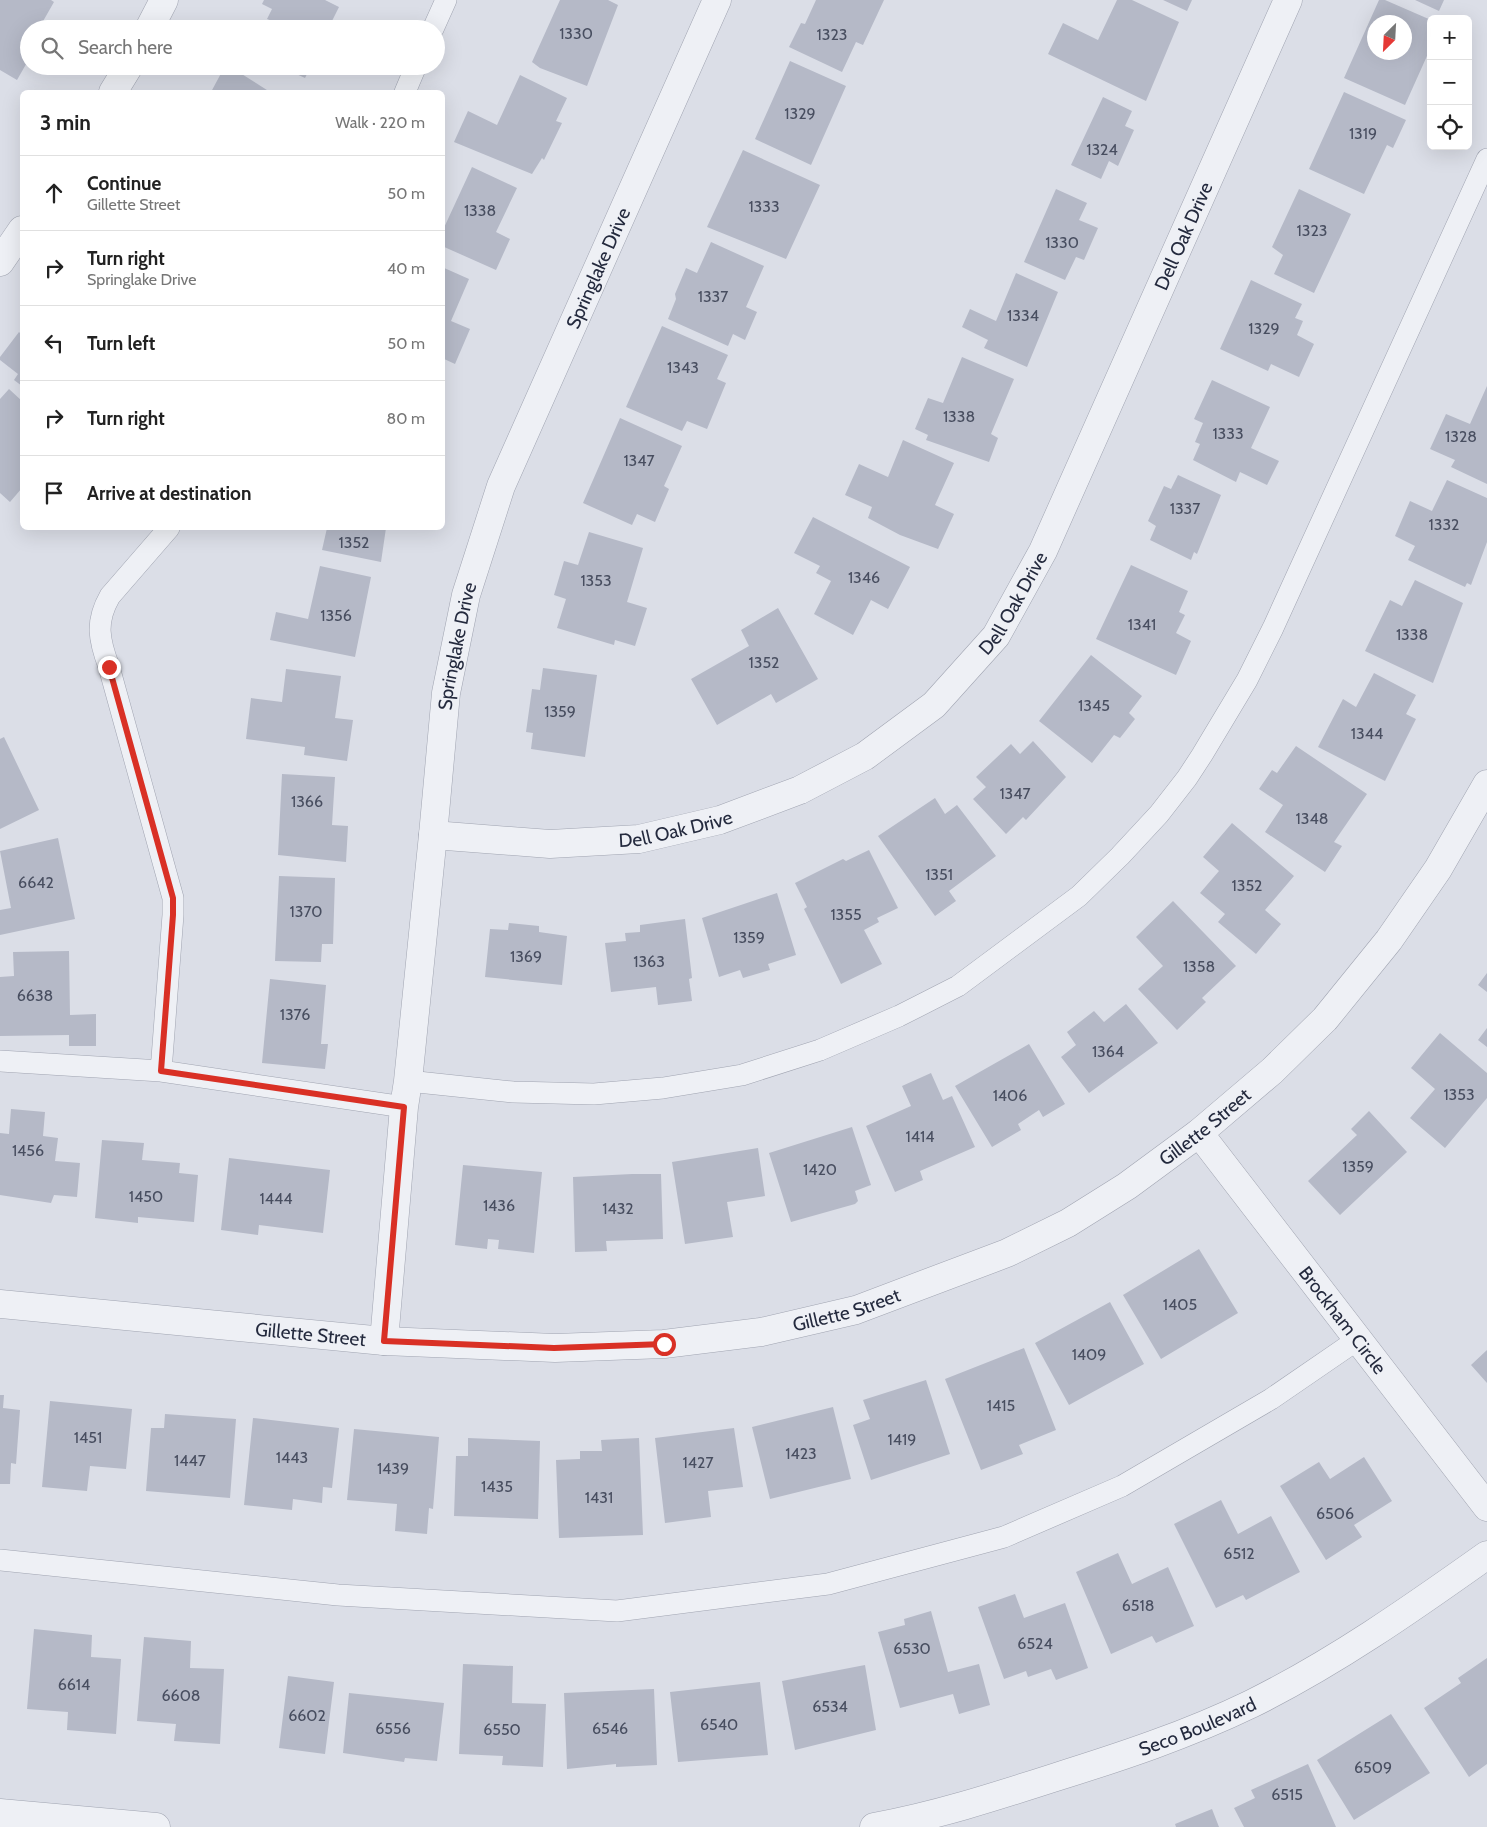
<!DOCTYPE html>
<meta charset="utf-8">
<style>
:root{--surface:#fff;--page:#f2f2f2;--text:#222;--muted:#767676;--line:#e0e0e0}
body{margin:0;font-family:Cabin,sans-serif;background:var(--page);color:var(--text)}
.controls{position:absolute;right:15px;top:15px;display:grid;overflow:hidden;border-radius:8px;box-shadow:0 5px 20px #0002}
.controls button{width:45px;height:45px;display:grid;place-items:center;padding:0;border:0;border-bottom:1px solid var(--line);background:var(--surface);color:var(--text);font:25px sans-serif}
.compass{position:absolute;left:1367px;top:15px;width:45px;height:45px;border-radius:50%;background:var(--surface);box-shadow:0 5px 20px #0002;rotate:204deg}
.stop{position:absolute;width:15px;height:15px;margin:-11px;border:4px solid #d93025;border-radius:50%;background:#fff}
.stop.end{background:#d93025;border-color:#fff;box-shadow:0 1px 5px #0008}
.list{margin:0;padding:0;list-style:none}
h2{display:flex;justify-content:space-between;align-items:center;height:65px;margin:0;padding:0 20px;font-size:21px}
h2 small{font-size:16px;font-weight:400;color:var(--muted)}
.list li{display:grid;grid-template-columns:32px 1fr auto;gap:15px;align-items:center;box-sizing:border-box;height:75px;padding:0 20px;border-top:1px solid var(--line)}
.list b{display:block;font-size:19px;white-space:nowrap}
.list p{margin:0;font-size:16px;white-space:nowrap;color:var(--muted)}
.list em{font-size:16px;font-style:normal;color:var(--muted)}
.icon{flex:none;width:28px;height:28px;fill:none;stroke:currentColor;stroke-width:2;stroke-linecap:round;stroke-linejoin:round}
.map{position:relative;flex:none;width:1487px;height:1827px;overflow:hidden}
.search{position:absolute;background:var(--surface);box-shadow:0 5px 20px #0002;left:20px;top:20px;width:425px;height:55px;display:flex;align-items:center;gap:12px;box-sizing:border-box;padding:0 18px;border-radius:28px;color:var(--muted);font-size:19px}
.panel{position:absolute;background:var(--surface);box-shadow:0 5px 20px #0002;left:20px;top:90px;width:425px;height:440px;border-radius:8px}
.map>svg:first-child{display:block}
.building{fill:#b5b9c7;fill-rule:evenodd}
.lines{fill:none;stroke-linecap:round;stroke-linejoin:round}
.service-casing{stroke:#a0a4b1;stroke-width:22}
.minor-casing{stroke:#a0a4b1;stroke-width:29}
.tertiary-casing{stroke:#a0a4b1;stroke-width:29}
.service{stroke:#eef0f5;stroke-width:21}
.minor{stroke:#eef0f5;stroke-width:28}
.tertiary{stroke:#eef0f5;stroke-width:28}
.route{stroke:#d93025;stroke-width:6}
.labels{text-anchor:middle;stroke-width:5;stroke-linejoin:round;paint-order:stroke}
.number-label{font-size:16px;fill:#484e60}
.street-label{font-size:19px;fill:#242a3e;stroke:#ebedf5}
</style>
<div class="map">
<svg width="1487" height="1827" viewBox="0 0 1487 1827">
<rect width="100%" height="100%" fill="#dbdee7"/>
<path class="building" d="M0 0H51L54 2 42 23 48 26 46 29H29V59L17 80 0 70Z
M264 0H325L339 7 328 29H269L272 21 267 19 272 9 262 4Z
M560 0H608L618 5 587 86 540 68 532 62Z
M816 0H884L863 45 856 42 842 72 789 47 801 23 805 24Z
M1117 0H1132L1179 22 1146 101 1048 54 1063 23 1098 40Z
M1163 0H1192L1187 11Z
M1379 0H1385L1431 20V47L1405 105 1344 78ZM1374 22H1404V52H1374Z
M1415 0H1444L1439 11Z
M790 61 846 86 811 165 755 139Z
M225 66H229L270 92H211Z
M279 66H311L305 78Z
M520 75 567 98 556 121 562 123 544 160 542 158 532 174 454 142 468 111 497 125Z
M1344 92 1406 120 1393 148 1387 145 1364 194 1309 169Z
M1103 97 1132 111 1125 126 1134 130 1118 166 1109 161 1101 179 1071 165Z
M743 150 820 185 786 259 707 227Z
M472 167 517 188 496 232 510 239 496 270 442 246V232Z
M1056 189 1087 203 1079 220 1098 228 1084 260 1076 257 1065 280 1024 262Z
M1299 189 1351 214 1314 293 1274 274 1283 255 1272 247Z
M711 242 764 266 746 307 757 312 745 340 733 334 728 346 668 319 676 299 675 294 686 268 697 273Z
M442 267 469 279 451 321 470 329 455 364 442 358Z
M1016 273 1058 292 1027 367 984 348 988 340 962 327 970 309 996 321Z
M1251 280 1302 304 1295 318 1303 321 1297 335 1314 344 1299 377 1271 364 1268 371 1220 349Z
M662 326 728 355 717 379 726 383 707 429 687 421 682 431 626 407Z
M19 332 22 335V386L14 380 18 374 0 360V357Z
M962 357 1014 379 991 434 998 438 989 462 926 440 928 435 915 429 928 398 943 403Z
M1212 380 1270 407 1251 448 1279 461 1267 485 1240 472 1236 482 1193 460 1200 444 1195 442 1203 423 1194 419Z
M1487 386V484L1451 467 1455 460 1430 449 1446 414 1470 424Z
M9 389 22 401V488L10 502 0 493V399Z
M620 418 682 446 664 486 669 489 655 522 637 514 632 525 583 503Z
M903 440 954 463 935 505 954 514 938 549 900 535 868 518 872 507 845 495 859 464 888 477Z
M1178 475 1221 495 1197 554 1194 552 1191 560 1150 540 1156 526 1148 521 1164 486 1171 489Z
M1447 480 1487 498V542L1471 585 1467 583 1465 587 1408 560 1415 546 1395 536 1410 501 1432 511Z
M813 517 910 567 888 609 871 600 853 635 814 614 831 581 816 573 820 566 794 553Z
M327 528H386L381 562 322 550Z
M589 532 643 548 627 602 647 608 635 646 615 640 614 645 557 628 566 599 554 595 564 561 578 565Z
M1131 565 1188 591 1179 612 1185 615 1176 633 1191 641 1176 675 1096 639Z
M320 566 371 577 355 657 270 640 276 612 308 619Z
M1415 580 1463 603 1433 683 1365 651 1390 600 1402 606Z
M778 608 818 679 776 703 771 694 717 725 691 679 749 646 741 630Z
M1091 655 1142 696 1129 713 1135 719 1120 738 1114 735 1092 763 1039 721Z
M543 668 597 675 585 757 531 749 533 733 526 732 532 689 540 690Z
M286 669 341 676 335 718 353 720 347 761 304 755 305 747 246 739 251 698 282 702Z
M1374 673 1416 695 1406 714 1416 719 1385 781 1318 747 1343 699 1356 707Z
M4 737 39 810 0 829V739Z
M1033 741 1066 777 1026 820 1023 817 1006 834 973 799 986 787 976 777 1011 744 1020 754Z
M1296 746 1367 794 1334 842 1342 846 1325 872 1265 832 1283 805 1259 789 1272 770 1277 773Z
M282 774 335 777 332 825 348 826 346 862 278 855Z
M935 798 945 814 957 805 996 856 949 891 956 901 935 916 878 836Z
M1232 823 1294 876 1265 910 1281 924 1256 954 1218 922 1225 914 1200 893 1219 871 1203 857Z
M58 838 75 919 0 935V910L11 908 0 851Z
M869 850 898 908 877 918 879 922 864 930 882 964 841 984 804 909 807 907 795 883 843 859 846 861Z
M279 876 335 878 333 944H322L321 962 275 961Z
M777 893 796 955 768 964 770 970 743 978 740 970 719 977 702 918Z
M1173 901 1236 966 1202 998 1206 1002 1177 1030 1138 989 1163 966 1136 937Z
M685 919 692 978 689 979 692 1001 658 1005 656 987 611 992 605 943 626 941 625 933 640 932V925Z
M509 923 539 926V932L567 936 562 985 485 977 490 929 508 930Z
M69 951 70 1015 96 1014V1046H69V1035L0 1036V977L14 976 13 952Z
M1487 973V992L1478 985Z
M270 979 326 985 321 1044H328L325 1069 262 1063Z
M1126 1004 1158 1043 1089 1093 1061 1057 1076 1045 1067 1032 1094 1011 1104 1022Z
M1487 1028V1047L1478 1040Z
M1440 1033 1487 1073V1098L1445 1148 1410 1118 1435 1089 1411 1068Z
M1029 1044 1065 1104 1043 1117 1039 1110 1018 1124 1021 1130 992 1147 955 1086Z
M931 1073 943 1100 952 1096 975 1147 920 1171 923 1180 895 1192 866 1126 911 1106 902 1086Z
M11 1109 45 1112 43 1136 58 1138 55 1161 80 1163 77 1197 54 1195 51 1203 0 1195V1133L9 1134Z
M1369 1111 1407 1152 1340 1215 1308 1181 1357 1135 1351 1129Z
M852 1127 871 1185 855 1191 858 1201 855 1204 791 1222 769 1153Z
M102 1140 144 1143 142 1160 180 1163 179 1173 198 1175 194 1222 138 1217V1223L95 1218Z
M758 1148 765 1196 727 1202 733 1237 685 1244 672 1162Z
M229 1158 330 1170 323 1233 259 1225 258 1235 221 1230Z
M463 1165 542 1172 534 1253 498 1249 499 1240 488 1239 487 1249 455 1245Z
M632 1174H661L663 1239 606 1241 607 1251 575 1252 573 1177Z
M1199 1249 1238 1313 1161 1359 1123 1295Z
M1110 1302 1144 1364 1069 1405 1035 1343Z
M1024 1348 1056 1430 1019 1445 1023 1454 981 1470 945 1379Z
M1487 1350V1383L1471 1365Z
M926 1380 950 1454 871 1480 853 1425 870 1419 863 1400Z
M0 1395H4L3 1408 20 1410 16 1464 11 1463 10 1484H0Z
M50 1401 132 1409 126 1469 90 1466 87 1491 42 1487Z
M833 1407 851 1479 770 1499 752 1427Z
M165 1414 236 1419 230 1498 146 1491 151 1428H164Z
M253 1418 339 1428 332 1488 323 1487 322 1503 293 1499 292 1510 244 1505Z
M734 1428 743 1487 708 1491 711 1517 665 1523 655 1438Z
M354 1429 439 1437 433 1509 429 1508 427 1534 395 1531 397 1504 347 1500Z
M468 1438 540 1441 538 1519 454 1516 456 1456H468Z
M639 1438 643 1535 559 1538 556 1460 580 1459V1451H602L601 1440Z
M1364 1457 1392 1501 1354 1525 1362 1537 1326 1560 1280 1486 1319 1462 1330 1479Z
M1221 1500 1238 1534 1271 1516 1300 1572 1246 1600 1243 1595 1216 1608 1174 1524Z
M1118 1553 1132 1584 1168 1567 1194 1626 1156 1643 1152 1636 1111 1654 1076 1572Z
M1015 1594 1024 1618 1065 1603 1088 1668 1056 1680 1051 1669 1028 1677 1026 1671 1004 1679 978 1607Z
M931 1611 948 1672 979 1664 990 1705 959 1714 953 1694 900 1708 878 1632 905 1625 904 1619Z
M34 1629 92 1635 91 1657 121 1659 116 1734 67 1730 68 1712 27 1709Z
M144 1637 191 1641 190 1668 224 1669 220 1744 174 1741 176 1724 137 1721Z
M1487 1658V1764L1469 1777 1424 1708 1461 1683 1458 1678Z
M463 1664 513 1666 512 1703 546 1704 543 1767 502 1765 503 1756 459 1754Z
M865 1665 876 1730 795 1750 782 1681Z
M288 1676 334 1682 325 1754 279 1748Z
M760 1682 768 1755 678 1762 670 1692Z
M654 1689 657 1765 616 1767V1764L567 1769 564 1693Z
M349 1693 444 1703 437 1761 405 1758 404 1762 343 1753Z
M1391 1714 1430 1773 1354 1820 1317 1760Z
M1308 1764 1336 1827H1244L1234 1808 1255 1798 1251 1790Z
M1212 1809 1219 1827H1176L1175 1824Z"/>
<g class="lines">
<g class="service-casing">
<path id="service" d="M433 29 446 0
M405 92 416 66
M169 528 110 596C95 622 99 640 109 667L173 898V915L161 1071 404 1107
M0 1061 161 1071
M408 1081 513 1092 594 1094 663 1088 742 1075 820 1050 899 1016 958 986 1079 896 1120 856 1159 814 1187 778 1202 755 1247 680 1273 628 1487 159
M0 1560 338 1595 617 1611 828 1584 1004 1537 1122 1486 1271 1399 1357 1340"/>
</g>
<g class="minor-casing">
<g id="minor">
<path d="M149 29 164 0"/>
<path d="M113 92 129 66"/>
<path d="M0 262 22 230"/>
<path id="s1" d="M433 835 550 844 639 839 720 820 800 790 865 756 934 705 996 636 1043 551 1288 0"/>
<path id="s2" d="M1199 1133 1487 1507"/>
<path id="s3" d="M384 1341 404 1107 408 1081 433 835 446 693 466 595 501 486 717 0"/>
<path d="M0 1813 156 1827"/>
<path id="s4" d="M874 1827C935 1816 994 1797 1053 1778 1120 1757 1187 1735 1251 1704 1334 1663 1411 1609 1487 1555"/>
</g>
</g>
<g class="tertiary-casing">
<g id="tertiary">
<path id="s5" d="M0 1304 384 1341 555 1348 664 1344 761 1332 856 1310 1007 1253 1068 1223 1127 1186 1199 1133 1272 1071 1325 1019 1389 940 1438 869 1487 784"/>
</g>
</g>
<use href="#service" class="service"/>
<use href="#minor" class="minor"/>
<use href="#tertiary" class="tertiary"/>
</g>
<g class="lines">
<path class="route" d="M109 667 173 898V915L161 1071 404 1107 384 1341 554 1348 664 1344"/>
</g>
<g class="labels">
<g class="number-label">
<text x="576" y="39">1330</text>
<text x="832" y="40">1323</text>
<text x="800" y="119">1329</text>
<text x="1363" y="139">1319</text>
<text x="1102" y="155">1324</text>
<text x="764" y="212">1333</text>
<text x="480" y="216">1338</text>
<text x="1312" y="236">1323</text>
<text x="1062" y="248">1330</text>
<text x="713" y="302">1337</text>
<text x="1023" y="321">1334</text>
<text x="1264" y="334">1329</text>
<text x="683" y="373">1343</text>
<text x="959" y="422">1338</text>
<text x="1228" y="439">1333</text>
<text x="1461" y="442">1328</text>
<text x="639" y="466">1347</text>
<text x="1185" y="514">1337</text>
<text x="1444" y="530">1332</text>
<text x="354" y="548">1352</text>
<text x="864" y="583">1346</text>
<text x="596" y="586">1353</text>
<text x="336" y="621">1356</text>
<text x="1142" y="630">1341</text>
<text x="1412" y="640">1338</text>
<text x="764" y="668">1352</text>
<text x="1094" y="711">1345</text>
<text x="560" y="717">1359</text>
<text x="1367" y="739">1344</text>
<text x="1015" y="799">1347</text>
<text x="307" y="807">1366</text>
<text x="1312" y="824">1348</text>
<text x="939" y="880">1351</text>
<text x="36" y="888">6642</text>
<text x="1247" y="891">1352</text>
<text x="306" y="917">1370</text>
<text x="846" y="920">1355</text>
<text x="749" y="943">1359</text>
<text x="526" y="962">1369</text>
<text x="649" y="967">1363</text>
<text x="1199" y="972">1358</text>
<text x="35" y="1001">6638</text>
<text x="295" y="1020">1376</text>
<text x="1108" y="1057">1364</text>
<text x="1459" y="1100">1353</text>
<text x="1010" y="1101">1406</text>
<text x="920" y="1142">1414</text>
<text x="28" y="1156">1456</text>
<text x="1358" y="1172">1359</text>
<text x="820" y="1175">1420</text>
<text x="146" y="1202">1450</text>
<text x="276" y="1204">1444</text>
<text x="499" y="1211">1436</text>
<text x="618" y="1214">1432</text>
<text x="1180" y="1310">1405</text>
<text x="1089" y="1360">1409</text>
<text x="1001" y="1411">1415</text>
<text x="88" y="1443">1451</text>
<text x="902" y="1445">1419</text>
<text x="801" y="1459">1423</text>
<text x="292" y="1463">1443</text>
<text x="190" y="1466">1447</text>
<text x="698" y="1468">1427</text>
<text x="393" y="1474">1439</text>
<text x="497" y="1492">1435</text>
<text x="599" y="1503">1431</text>
<text x="1335" y="1519">6506</text>
<text x="1239" y="1559">6512</text>
<text x="1138" y="1611">6518</text>
<text x="1035" y="1649">6524</text>
<text x="912" y="1654">6530</text>
<text x="74" y="1690">6614</text>
<text x="181" y="1701">6608</text>
<text x="830" y="1712">6534</text>
<text x="307" y="1721">6602</text>
<text x="719" y="1730">6540</text>
<text x="393" y="1734">6556</text>
<text x="610" y="1734">6546</text>
<text x="502" y="1735">6550</text>
<text x="1373" y="1773">6509</text>
<text x="1287" y="1800">6515</text>
</g>
<g class="street-label">
<text dy="7" stroke="none"><textPath href="#s1" startOffset="1069">Dell Oak Drive</textPath></text>
<text dy="7" stroke="none"><textPath href="#s3" startOffset="1104">Springlake Drive</textPath></text>
<text dy="7" stroke="none"><textPath href="#s1" startOffset="664">Dell Oak Drive</textPath></text>
<text dy="7" stroke="none"><textPath href="#s3" startOffset="699">Springlake Drive</textPath></text>
<text dy="7" stroke="none"><textPath href="#s1" startOffset="244">Dell Oak Drive</textPath></text>
<text dy="7" stroke="none"><textPath href="#s5" startOffset="1258">Gillette Street</textPath></text>
<text dy="7" stroke="none"><textPath href="#s5" startOffset="852">Gillette Street</textPath></text>
<text dy="7" stroke="none"><textPath href="#s2" startOffset="236">Brockham Circle</textPath></text>
<text dy="7" stroke="none"><textPath href="#s5" startOffset="312">Gillette Street</textPath></text>
<text dy="7" stroke="none"><textPath href="#s4" startOffset="339">Seco Boulevard</textPath></text>
</g>
</g>
</svg>
<div class="controls">
<button>+</button>
<button>−</button>
<button><svg class="icon" aria-label="locate" viewBox="0 0 24 24"><circle cx="12" cy="12" r="6"/><path d="M12 2v4M12 18v4M2 12h4M18 12h4"/></svg></button>
</div>
<svg class="compass" viewBox="-18 -18 36 36"><path d="M0-13l5 13h-10z" fill="#e53935"/><path d="M0 13l5-13h-10z" fill="#767676"/></svg>
<div class="stop" style="left:664px;top:1344px"></div>
<div class="stop end" style="left:109px;top:667px"></div>
<div class="search"><svg class="icon" aria-label="search" viewBox="0 0 24 24"><circle cx="10" cy="10" r="6"/><path d="M15 15l6 6"/></svg>Search here</div>
<section class="panel">
<h2>3 min<small>Walk · 220 m</small></h2>
<ul class="list">
<li><svg class="icon" aria-label="ahead" viewBox="0 0 24 24"><path d="M12 20V5M6 11l6-6 6 6"/></svg><div><b>Continue</b><p>Gillette Street</p></div><em>50 m</em></li>
<li><svg class="icon" aria-label="right" viewBox="0 0 24 24"><path d="M7 20v-9h11M14 6l5 5-5 5"/></svg><div><b>Turn right</b><p>Springlake Drive</p></div><em>40 m</em></li>
<li><svg class="icon" aria-label="left" viewBox="0 0 24 24"><path d="M17 20v-9H6M10 6l-5 5 5 5"/></svg><div><b>Turn left</b></div><em>50 m</em></li>
<li><svg class="icon" aria-label="right" viewBox="0 0 24 24"><path d="M7 20v-9h11M14 6l5 5-5 5"/></svg><div><b>Turn right</b></div><em>80 m</em></li>
<li><svg class="icon" aria-label="arrive" viewBox="0 0 24 24"><path d="M6 21V4h12l-3 4 3 4H6"/></svg><div><b>Arrive at destination</b></div></li>
</ul>
</section>
</div>
